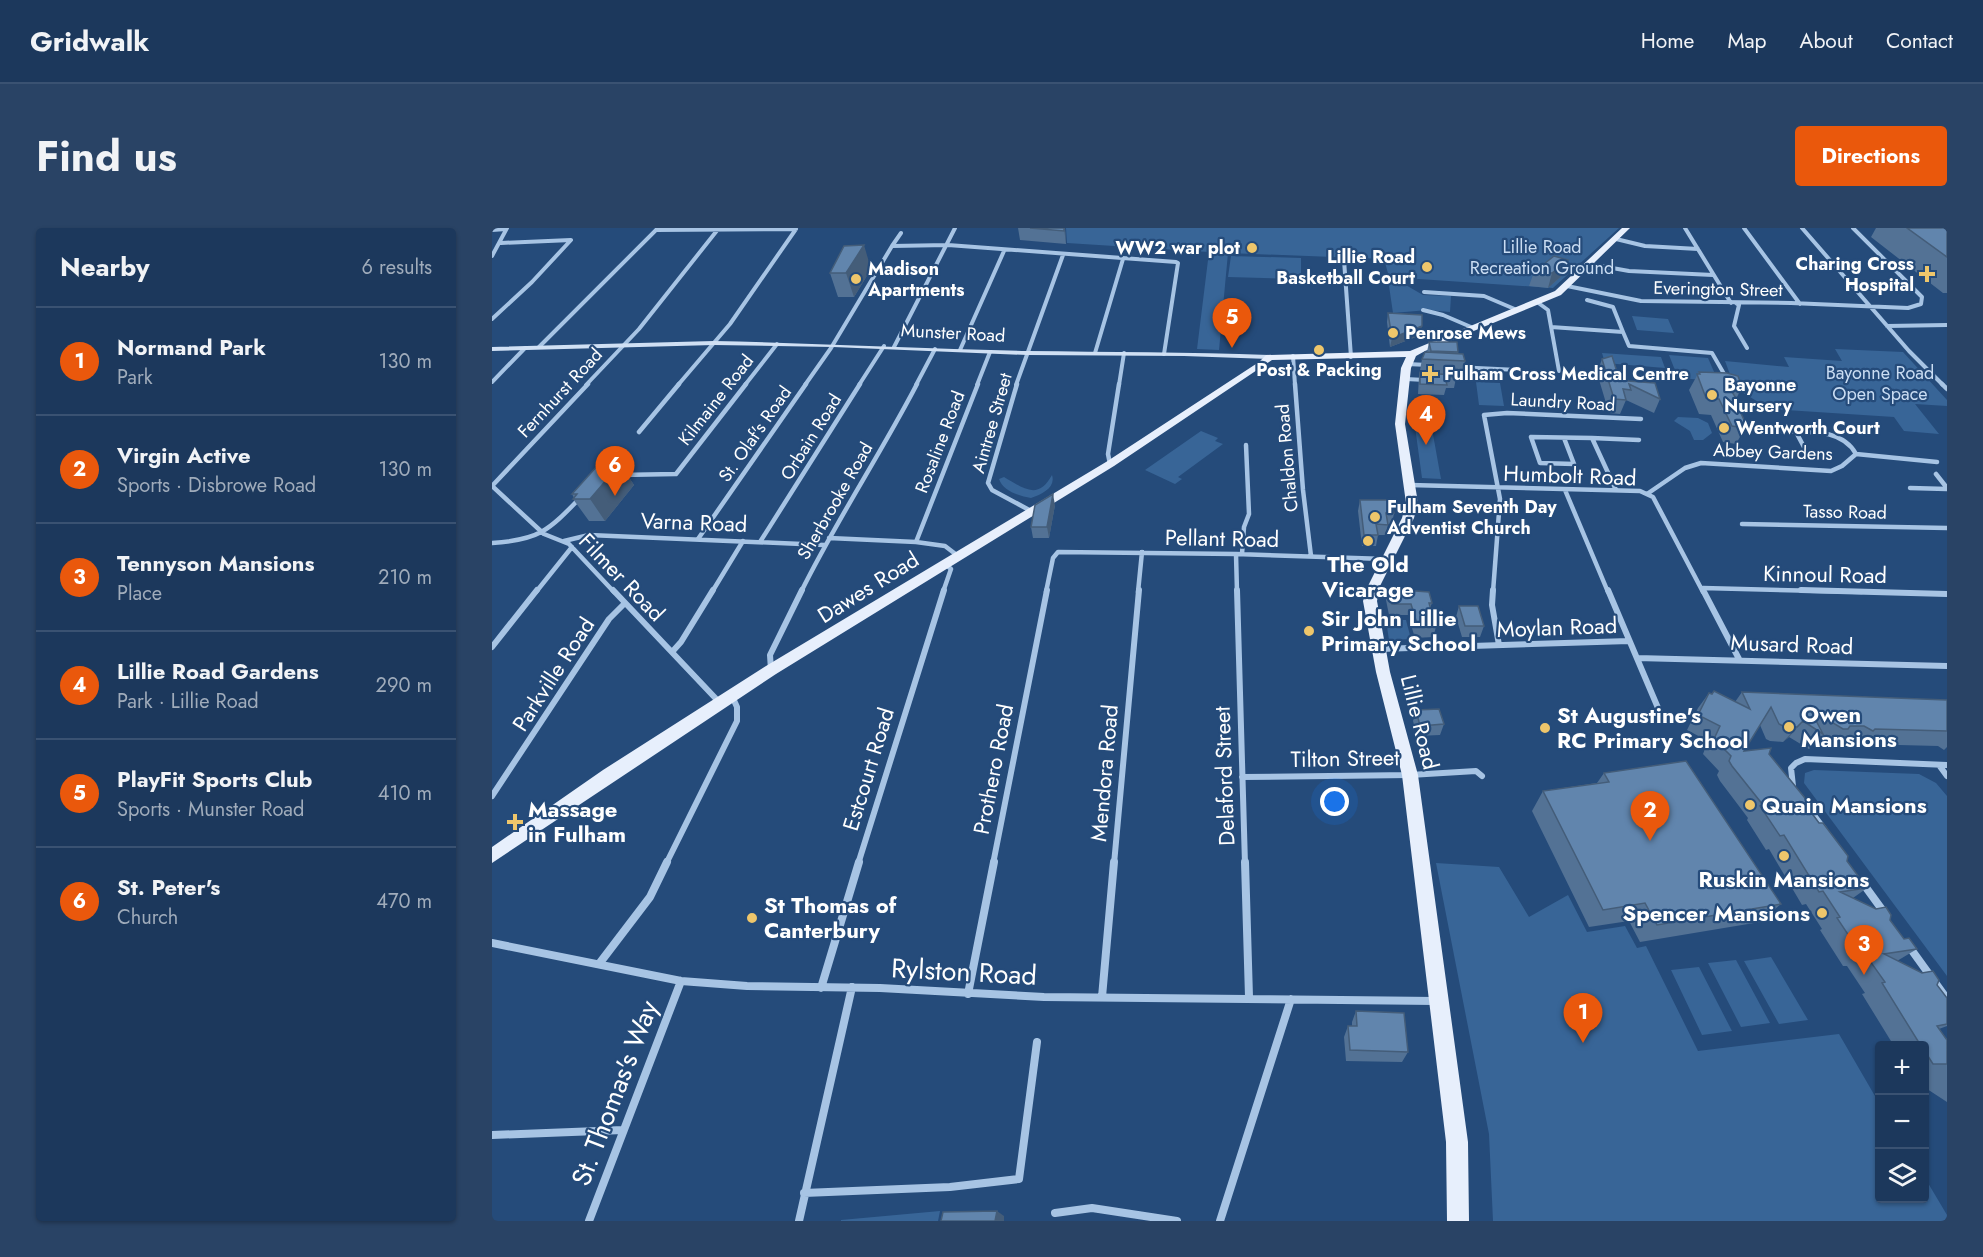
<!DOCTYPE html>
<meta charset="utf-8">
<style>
:root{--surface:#1c385c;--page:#294365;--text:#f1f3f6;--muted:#a0acbb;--line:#3a5272;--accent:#ea580c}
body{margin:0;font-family:Jost,sans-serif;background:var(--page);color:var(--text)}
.controls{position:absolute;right:18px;bottom:18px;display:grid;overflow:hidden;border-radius:6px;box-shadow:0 2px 4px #0004}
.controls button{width:54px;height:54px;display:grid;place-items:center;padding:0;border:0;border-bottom:2px solid var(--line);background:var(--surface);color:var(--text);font:30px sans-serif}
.you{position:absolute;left:843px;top:574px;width:21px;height:21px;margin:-15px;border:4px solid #fff;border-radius:50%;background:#1a73e8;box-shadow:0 0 0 9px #1a73e833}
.badge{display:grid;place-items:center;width:39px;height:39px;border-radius:50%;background:var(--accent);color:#fff;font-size:20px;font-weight:700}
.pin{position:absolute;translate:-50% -50px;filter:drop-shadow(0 2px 3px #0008)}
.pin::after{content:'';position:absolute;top:32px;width:21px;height:18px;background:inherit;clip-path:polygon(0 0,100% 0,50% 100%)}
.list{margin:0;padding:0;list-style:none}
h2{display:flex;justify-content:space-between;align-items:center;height:78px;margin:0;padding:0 24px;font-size:26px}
h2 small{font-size:20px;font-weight:400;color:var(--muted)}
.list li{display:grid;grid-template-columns:39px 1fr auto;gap:18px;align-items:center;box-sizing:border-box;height:108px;padding:0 24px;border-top:2px solid var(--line)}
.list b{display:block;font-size:22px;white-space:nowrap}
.list p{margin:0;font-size:20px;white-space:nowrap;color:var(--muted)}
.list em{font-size:20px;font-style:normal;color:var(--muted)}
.icon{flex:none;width:33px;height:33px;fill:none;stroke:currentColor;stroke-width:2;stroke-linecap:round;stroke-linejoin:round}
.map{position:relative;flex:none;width:1455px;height:993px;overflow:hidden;border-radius:6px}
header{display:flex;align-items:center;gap:36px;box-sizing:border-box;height:84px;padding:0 30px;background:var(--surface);border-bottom:2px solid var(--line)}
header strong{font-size:28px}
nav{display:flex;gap:33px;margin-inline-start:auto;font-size:21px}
.intro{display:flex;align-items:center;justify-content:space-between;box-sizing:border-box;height:144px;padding:0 36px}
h1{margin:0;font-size:42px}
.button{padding:15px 27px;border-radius:6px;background:var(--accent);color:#fff;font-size:21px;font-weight:700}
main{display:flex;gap:36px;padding:0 36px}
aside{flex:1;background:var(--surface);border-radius:6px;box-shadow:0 2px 4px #0004}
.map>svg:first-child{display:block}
.green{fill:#386597}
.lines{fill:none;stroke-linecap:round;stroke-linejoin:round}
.street-far3{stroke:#a7c4e4;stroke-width:4}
.street-far2{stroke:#a7c4e4;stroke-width:4.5}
.street-far1{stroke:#a7c4e4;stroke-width:6}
.street{stroke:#a7c4e4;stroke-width:8}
.secondary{fill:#d0e0f4;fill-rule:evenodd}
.primary{fill:#e7effc;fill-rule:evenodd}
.wall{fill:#537295}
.shaded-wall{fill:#445d79}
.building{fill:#6185ad;stroke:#445d79;stroke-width:1.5}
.poi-dot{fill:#eec66b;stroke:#254b7a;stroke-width:2}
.labels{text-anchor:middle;stroke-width:4.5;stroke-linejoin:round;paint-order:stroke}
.far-park-label{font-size:18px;fill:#caddf3;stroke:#254b7a}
.far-poi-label{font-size:18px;font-weight:bold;fill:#fff;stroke:#254b7a;text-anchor:start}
.far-street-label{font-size:18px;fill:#fff;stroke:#254b7a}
.street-label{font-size:22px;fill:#fff;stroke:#254b7a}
.poi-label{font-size:22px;font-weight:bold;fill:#fff;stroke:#254b7a;text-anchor:start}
.near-street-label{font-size:27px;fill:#fff;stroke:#254b7a}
</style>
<header>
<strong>Gridwalk</strong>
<nav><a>Home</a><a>Map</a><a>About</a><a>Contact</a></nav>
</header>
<div class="intro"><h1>Find us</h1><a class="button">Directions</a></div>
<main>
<aside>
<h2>Nearby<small>6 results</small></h2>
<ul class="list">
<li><span class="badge">1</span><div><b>Normand Park</b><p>Park</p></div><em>130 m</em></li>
<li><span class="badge">2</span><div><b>Virgin Active</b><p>Sports · Disbrowe Road</p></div><em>130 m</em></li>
<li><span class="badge">3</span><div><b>Tennyson Mansions</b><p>Place</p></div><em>210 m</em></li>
<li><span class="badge">4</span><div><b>Lillie Road Gardens</b><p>Park · Lillie Road</p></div><em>290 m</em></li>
<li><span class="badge">5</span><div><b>PlayFit Sports Club</b><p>Sports · Munster Road</p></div><em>410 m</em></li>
<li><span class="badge">6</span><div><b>St. Peter's</b><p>Church</p></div><em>470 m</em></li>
</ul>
</aside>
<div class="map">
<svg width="1455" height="993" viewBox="0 0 1455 993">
<rect width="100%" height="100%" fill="#254b7a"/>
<path class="green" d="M574 0H1127L1061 60 897 49 892 31 736 25 727 122 705 121 717 24 575 15Z
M739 28 809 30V51L736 49Z
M896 51 912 52V56L931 67 959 68 958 84 936 82 901 85Z
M1140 88 1176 91 1182 105 1145 102Z
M1343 121 1411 124 1455 172V178L1423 176 1447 206 1412 203 1402 189 1278 181 1243 160 1233 133 1297 139 1292 129 1350 133Z
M1110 125 1169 129 1173 140 1113 135Z
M1177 127 1216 130 1226 153 1186 150Z
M984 154 1008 155 1012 178 987 177Z
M921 184H937L949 251 930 250Z
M1186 189 1206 190 1216 195 1220 205 1211 212H1202L1198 203 1182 193Z
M709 203 726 210 723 213 731 216 686 249 690 251 683 256 653 242Z
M560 247C564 259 551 266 539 270 527 268 511 263 507 251L512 249C531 260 546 273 560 247Z
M894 392H914L919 411 897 412Z
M1322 542 1427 546 1444 555 1455 568V748L1312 555 1313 545Z
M944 635 1007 639 1037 689 1076 667 1095 704 1133 698 1145 720 1154 718 1206 823 1347 806 1387 875 1388 970H1432L1433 950 1455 987V993H1001L997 906Z
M1279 729 1316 792 1287 796 1252 733Z
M1244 732 1278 795 1249 799 1216 735Z
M1207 739 1240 803 1210 807 1179 742Z
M448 983 446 993H349V992Z"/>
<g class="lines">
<path class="street-far3" d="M1193 0 1239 75
M1252 0 1308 76
M1310 0 1417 123 1451 157
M0 2 14 1
M164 2 304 1
M1124 11 1153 18 1206 21
M400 18 409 5
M0 28 15 0
M852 32 859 129
M1098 36 1137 43 1221 47
M1075 58 1149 73 1299 75 1416 80 1429 76 1430 69 1361 0
M932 64 992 68 1025 82
M1095 72 1121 79 1131 104
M1045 74 1056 82 1067 143
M1244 75 1247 77 1242 98 1255 120
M931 82 951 87 979 99
M0 91 40 54 79 12 9 15
M1395 98 1455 97
M1059 99 1131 104 1137 118 1220 125 1235 151
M47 119 166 0
M402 119 463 0
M468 122 512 23
M603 125 631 31
M801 128 803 157
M915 136 936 137
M964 139 1026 142
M914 151 933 152
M0 154 33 120
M94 157 147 101 227 0
M186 157 238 96 304 1
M253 157 285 116
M313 157 339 120 400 18 456 17 684 34 686 35 672 126
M367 157 392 118
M424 157 443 121
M485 157 498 124
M524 157 571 27
M627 157 632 125"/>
<path class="street-far2" d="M96 156 0 258 52 306 77 316 122 364
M525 156 496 255 500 262 539 283
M803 156 811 262 819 328
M1450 156 1455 161
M1289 203C1315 204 1350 200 1364 226
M147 204 187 156
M1304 204 1312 219
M1072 210 1082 236 1048 235 1039 209 1100 210
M618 236 616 226 627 156
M1444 246 1455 260
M128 247 184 246 254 156
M918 257 1148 263 1161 269 1211 364
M1418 260 1455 261
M1073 262 1116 364
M1124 262 1100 210 1147 212
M1155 266 1193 240 1209 235 1339 243 1350 238 1364 226 1445 234
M1250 296 1455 300
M337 310 424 314 453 318 466 328
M206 311 314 156
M72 313 97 307 332 317
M268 314 368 156
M424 314 486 156
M0 315C47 312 56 303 88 270
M744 326 745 364
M750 326 752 299 757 286 754 217
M1211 360 1370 364
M44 364 80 319
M220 364 251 313
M309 364C344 293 388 227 425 156
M451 364 459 341 453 336
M554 364 561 330 566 324 744 326 893 331
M646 364 650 324
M1001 364 1008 271 992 187 1015 185 1149 191"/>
<path class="street-far1" d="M121 362 228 475
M745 362 753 636
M1001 362 1000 377 1007 417
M1116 362 1169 487
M1211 362 1247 431
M1309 362 1455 366
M0 419 45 362
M887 421 1137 413
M180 424 189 414 221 362
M1145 430 1455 438
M279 442 278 427 310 362
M1447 537 1455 548
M750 549 918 547 984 543 990 548
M1301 558 1299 540 1304 535 1313 531 1455 537
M0 568 117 391 133 375
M1312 574 1333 602
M174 636 245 493V479L240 468
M366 636 452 362
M501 636 555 362
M622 636 647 362"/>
<path class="street" d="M753 634 757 769
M1370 654 1394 687
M0 715 189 753 255 758 388 760 552 769 943 773
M1416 717 1455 771
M107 736 158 669 175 634
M329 760 367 634
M476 766 502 634
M610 769 622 634
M0 907 131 902
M312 965 458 959 527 951 545 814
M563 985 600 980 685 993
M97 993 189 753
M307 993 360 759
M728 993 799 771"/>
<path class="secondary" d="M222 113C327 115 431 121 536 123 616 124 697 124 777 127L781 129 777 131 692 128 535 127 341 119 222 117 0 123V119Z"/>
<path class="primary" d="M1130 0H1138L1069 67 933 123 924 128 919 140 913 196 926 275 922 290 888 358 885 373 898 444 926 547 976 914 977 993H955L954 914 910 547 884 444 871 373 876 358 910 290 914 275 903 196 909 140 914 129 780 132 622 238 284 446 0 635V619L111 542 274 438 614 234 767 134 774 127 918 123 1063 63Z"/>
</g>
<path class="wall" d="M526 0H573L574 16 528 12Z
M1384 0H1455V65H1451L1379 9Z
M1076 32 1072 46 1056 60 1037 58 1042 44Z
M379 41 362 69H346L338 45Z
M896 85 929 107 898 119 895 94Z
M937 114 966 124V126L973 133 969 150H964L962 160H954L952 167 926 166 927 148 930 131 935 124Z
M1110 131 1126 147 1168 171 1162 185 1134 172 1128 186 1117 185 1105 145Z
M1207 144 1250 159 1244 171 1247 175 1245 178 1254 196 1253 200 1244 216 1231 214 1219 187 1207 186 1197 162Z
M128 236 142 257 113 293H97L81 271 82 270 80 266Z
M868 272 902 285 900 296H896L894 307H886L884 318H870L866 283Z
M563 277 557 310H541L539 299Z
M896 361 940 375 938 380 944 399 941 409 923 410 916 387H897L894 372Z
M967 378 992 398 988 409H970L964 389Z
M1250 464 1455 472V519L1452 522 1446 518 1368 516 1366 518 1357 513H1344L1341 516H1337L1328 510 1317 521 1297 509 1291 514 1278 513 1274 511 1268 497 1252 523 1277 526 1375 660 1361 670 1398 692 1412 711 1425 721 1405 733 1445 757 1455 770V798L1447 801 1455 812V874L1432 859V855L1436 845H1432V818H1402L1370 766 1373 765 1355 738H1351L1328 702 1330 701 1314 676 1310 677 1277 621 1274 622 1255 592 1256 590 1228 553 1225 547 1227 543 1211 526 1216 513 1195 502 1206 480 1217 465 1243 474Z
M924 482 952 496 948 507 925 508 921 493Z
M1112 545 1289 676 1268 694 1148 714 1137 693 1097 699 1040 583 1051 563 1105 555Z
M864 783 916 824 910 834 854 833 852 809 856 798H860V794Z"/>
<path class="shaded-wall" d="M572 0H573L574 16Z
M372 17 379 41 362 69 354 45Z
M1076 32 1072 46 1056 60 1060 45Z
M930 98 929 107 898 119 900 110Z
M128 236 142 257 113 293 98 271Z
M561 266 563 277 557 310 555 299Z
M1311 493 1297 509 1291 514 1305 499Z
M505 983 512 988V993H503Z"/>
<path class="building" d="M538 0H572V3Z
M1415 0H1455V29Z
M372 17 354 45H338L352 18Z
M1062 28 1076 32 1060 45 1042 44Z
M896 85 930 87V98L900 110Z
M937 114H965L966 124 939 123Z
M933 124 971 126 973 133 930 131Z
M1120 128 1126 147 1134 148 1136 153 1163 155 1168 171 1137 156 1139 162 1131 161 1134 172 1122 171 1110 131Z
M1207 144 1235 145 1246 148 1250 159H1237L1247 175H1244L1254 196 1251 195 1253 200 1240 198 1227 171 1214 170 1205 146H1208Z
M928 145 964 147V149H953L955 157 928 156Z
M107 236H128L98 271H81L85 266H80Z
M561 266 555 299H539L543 277Z
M868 272H899L902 285H894L896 297 884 296 886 307H872Z
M896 361 937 364 940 375H937L944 399H926L919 376H900Z
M967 378H986L992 398H973Z
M1222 463 1258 481 1250 464 1455 472V503L1383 501 1381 503 1372 498H1358L1356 501H1351L1318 481 1331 506 1311 493 1305 499 1291 498 1287 496 1279 479 1252 523 1279 520 1277 526 1317 575 1316 580 1327 595H1331L1356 628 1355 633 1375 660 1348 664 1384 681 1394 679 1399 687 1398 692 1412 711 1417 710 1425 721 1392 726 1430 745 1441 743 1447 752 1445 757 1455 770V796L1445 798 1455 812V836H1441L1432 822V818H1429L1390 755 1393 754 1373 726H1369L1345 690 1348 689 1331 663 1327 664 1292 607 1288 608 1268 578 1271 577 1240 538 1237 533 1239 528 1222 511 1228 498 1206 487 1217 465 1220 466Z
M947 481 952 496 928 498 924 482Z
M1194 533 1289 676 1165 697 1153 675 1111 682 1051 563 1117 554 1112 545Z
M864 783 912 785 916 824 858 822 856 798H865Z
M505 983 503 993H449L451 984Z"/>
<g class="poi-dot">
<circle cx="760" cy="20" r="6"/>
<circle cx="935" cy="39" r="6"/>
<path d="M1432 37h6v6h6v6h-6v6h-6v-6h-6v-6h6z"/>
<circle cx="364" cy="51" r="6"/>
<circle cx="901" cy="105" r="6"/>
<circle cx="827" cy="122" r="6"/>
<path d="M935 137h6v6h6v6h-6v6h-6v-6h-6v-6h6z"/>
<circle cx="1220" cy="167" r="6"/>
<circle cx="1232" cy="200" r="6"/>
<circle cx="883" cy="289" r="6"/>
<circle cx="876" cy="313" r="6"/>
<circle cx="817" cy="403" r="6"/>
<circle cx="1297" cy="499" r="6"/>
<circle cx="1053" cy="500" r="6"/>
<circle cx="1258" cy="577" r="6"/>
<path d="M20 585h6v6h6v6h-6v6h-6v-6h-6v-6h6z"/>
<circle cx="1292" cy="628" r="6"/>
<circle cx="1330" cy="685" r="6"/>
<circle cx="260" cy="690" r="6"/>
</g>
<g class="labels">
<g class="far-park-label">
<text x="1050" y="25">Lillie Road<tspan x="1050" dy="21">Recreation Ground</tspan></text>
<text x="1388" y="151">Bayonne Road<tspan x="1388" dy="21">Open Space</tspan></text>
</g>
<g class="far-poi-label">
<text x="748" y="26" text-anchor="end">WW2 war plot</text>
<text x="923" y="35" text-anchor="end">Lillie Road<tspan x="923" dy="21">Basketball Court</tspan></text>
<text x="1422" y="42" text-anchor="end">Charing Cross<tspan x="1422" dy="21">Hospital</tspan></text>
<text x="376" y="47">Madison<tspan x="376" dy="21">Apartments</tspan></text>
<text x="913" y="111">Penrose Mews</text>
<text x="827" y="148" text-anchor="middle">Post &amp; Packing</text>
<text x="952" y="152">Fulham Cross Medical Centre</text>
<text x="1232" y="163">Bayonne<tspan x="1232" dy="21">Nursery</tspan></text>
<text x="1244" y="206">Wentworth Court</text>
<text x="895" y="285">Fulham Seventh Day<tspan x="895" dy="21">Adventist Church</tspan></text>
</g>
<g class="far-street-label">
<text transform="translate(1226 61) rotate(1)" y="6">Everington Street</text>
<text transform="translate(461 105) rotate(3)" y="6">Munster Road</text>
<text transform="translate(68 165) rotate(-47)" y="6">Fernhurst Road</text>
<text transform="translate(224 172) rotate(-52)" y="6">Kilmaine Road</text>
<text transform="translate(1071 174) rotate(3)" y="6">Laundry Road</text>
<text transform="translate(500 195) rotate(-74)" y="6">Aintree Street</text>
<text transform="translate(263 206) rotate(-55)" y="6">St. Olaf's Road</text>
<text transform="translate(319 209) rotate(-58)" y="6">Orbain Road</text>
<text transform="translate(448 214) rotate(-69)" y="6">Rosaline Road</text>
<text transform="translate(1281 224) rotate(2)" y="6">Abbey Gardens</text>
<text transform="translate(795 230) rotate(-95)" y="6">Chaldon Road</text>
<text transform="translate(343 273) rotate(-60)" y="6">Sherbrooke Road</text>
<text transform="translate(1353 284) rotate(1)" y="6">Tasso Road</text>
</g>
<g class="street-label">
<text transform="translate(1078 247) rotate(2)" y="8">Humbolt Road</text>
<text transform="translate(202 294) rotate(2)" y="8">Varna Road</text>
<text transform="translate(730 310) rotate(1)" y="8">Pellant Road</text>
<text transform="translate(1333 346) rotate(1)" y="8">Kinnoul Road</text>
<text transform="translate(130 349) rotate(46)" y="8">Filmer Road</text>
<text transform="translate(376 359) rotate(-32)" y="8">Dawes Road</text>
<text transform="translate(1065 399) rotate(-2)" y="8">Moylan Road</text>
<text transform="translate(1300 416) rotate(2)" y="8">Musard Road</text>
<text transform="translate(61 446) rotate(-57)" y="8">Parkville Road</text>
<text transform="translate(928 494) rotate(76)" y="8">Lillie Road</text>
<text transform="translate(853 530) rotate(-1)" y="8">Tilton Street</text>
<text transform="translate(376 541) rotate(-73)" y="8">Estcourt Road</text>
<text transform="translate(501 541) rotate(-79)" y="8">Prothero Road</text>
<text transform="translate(612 545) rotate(-85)" y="8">Mendora Road</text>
<text transform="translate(732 548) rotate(-92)" y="8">Delaford Street</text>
</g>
<g class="poi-label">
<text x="876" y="344" text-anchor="middle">The Old<tspan x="876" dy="25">Vicarage</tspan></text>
<text x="829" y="398">Sir John Lillie<tspan x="829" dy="25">Primary School</tspan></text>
<text x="1309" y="494">Owen<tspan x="1309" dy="25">Mansions</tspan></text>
<text x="1065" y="495">St Augustine's<tspan x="1065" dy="25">RC Primary School</tspan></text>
<text x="1270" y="585">Quain Mansions</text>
<text x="36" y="589">Massage<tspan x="36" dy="25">in Fulham</tspan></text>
<text x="1292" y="659" text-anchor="middle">Ruskin Mansions</text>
<text x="272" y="685">St Thomas of<tspan x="272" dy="25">Canterbury</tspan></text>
<text x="1318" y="693" text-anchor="end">Spencer Mansions</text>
</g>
<g class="near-street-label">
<text transform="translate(472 744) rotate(3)" y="9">Rylston Road</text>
<text transform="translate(123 865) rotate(-69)" y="9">St. Thomas's Way</text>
</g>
</g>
</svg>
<div class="controls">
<button>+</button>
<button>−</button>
<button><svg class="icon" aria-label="layers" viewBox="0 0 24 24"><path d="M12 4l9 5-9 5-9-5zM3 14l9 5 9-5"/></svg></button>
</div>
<div class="you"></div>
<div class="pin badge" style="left:1091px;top:815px">1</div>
<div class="pin badge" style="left:1158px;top:613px">2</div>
<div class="pin badge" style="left:1372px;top:747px">3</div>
<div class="pin badge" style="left:934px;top:217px">4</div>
<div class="pin badge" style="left:740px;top:120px">5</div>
<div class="pin badge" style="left:123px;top:268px">6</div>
</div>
</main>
